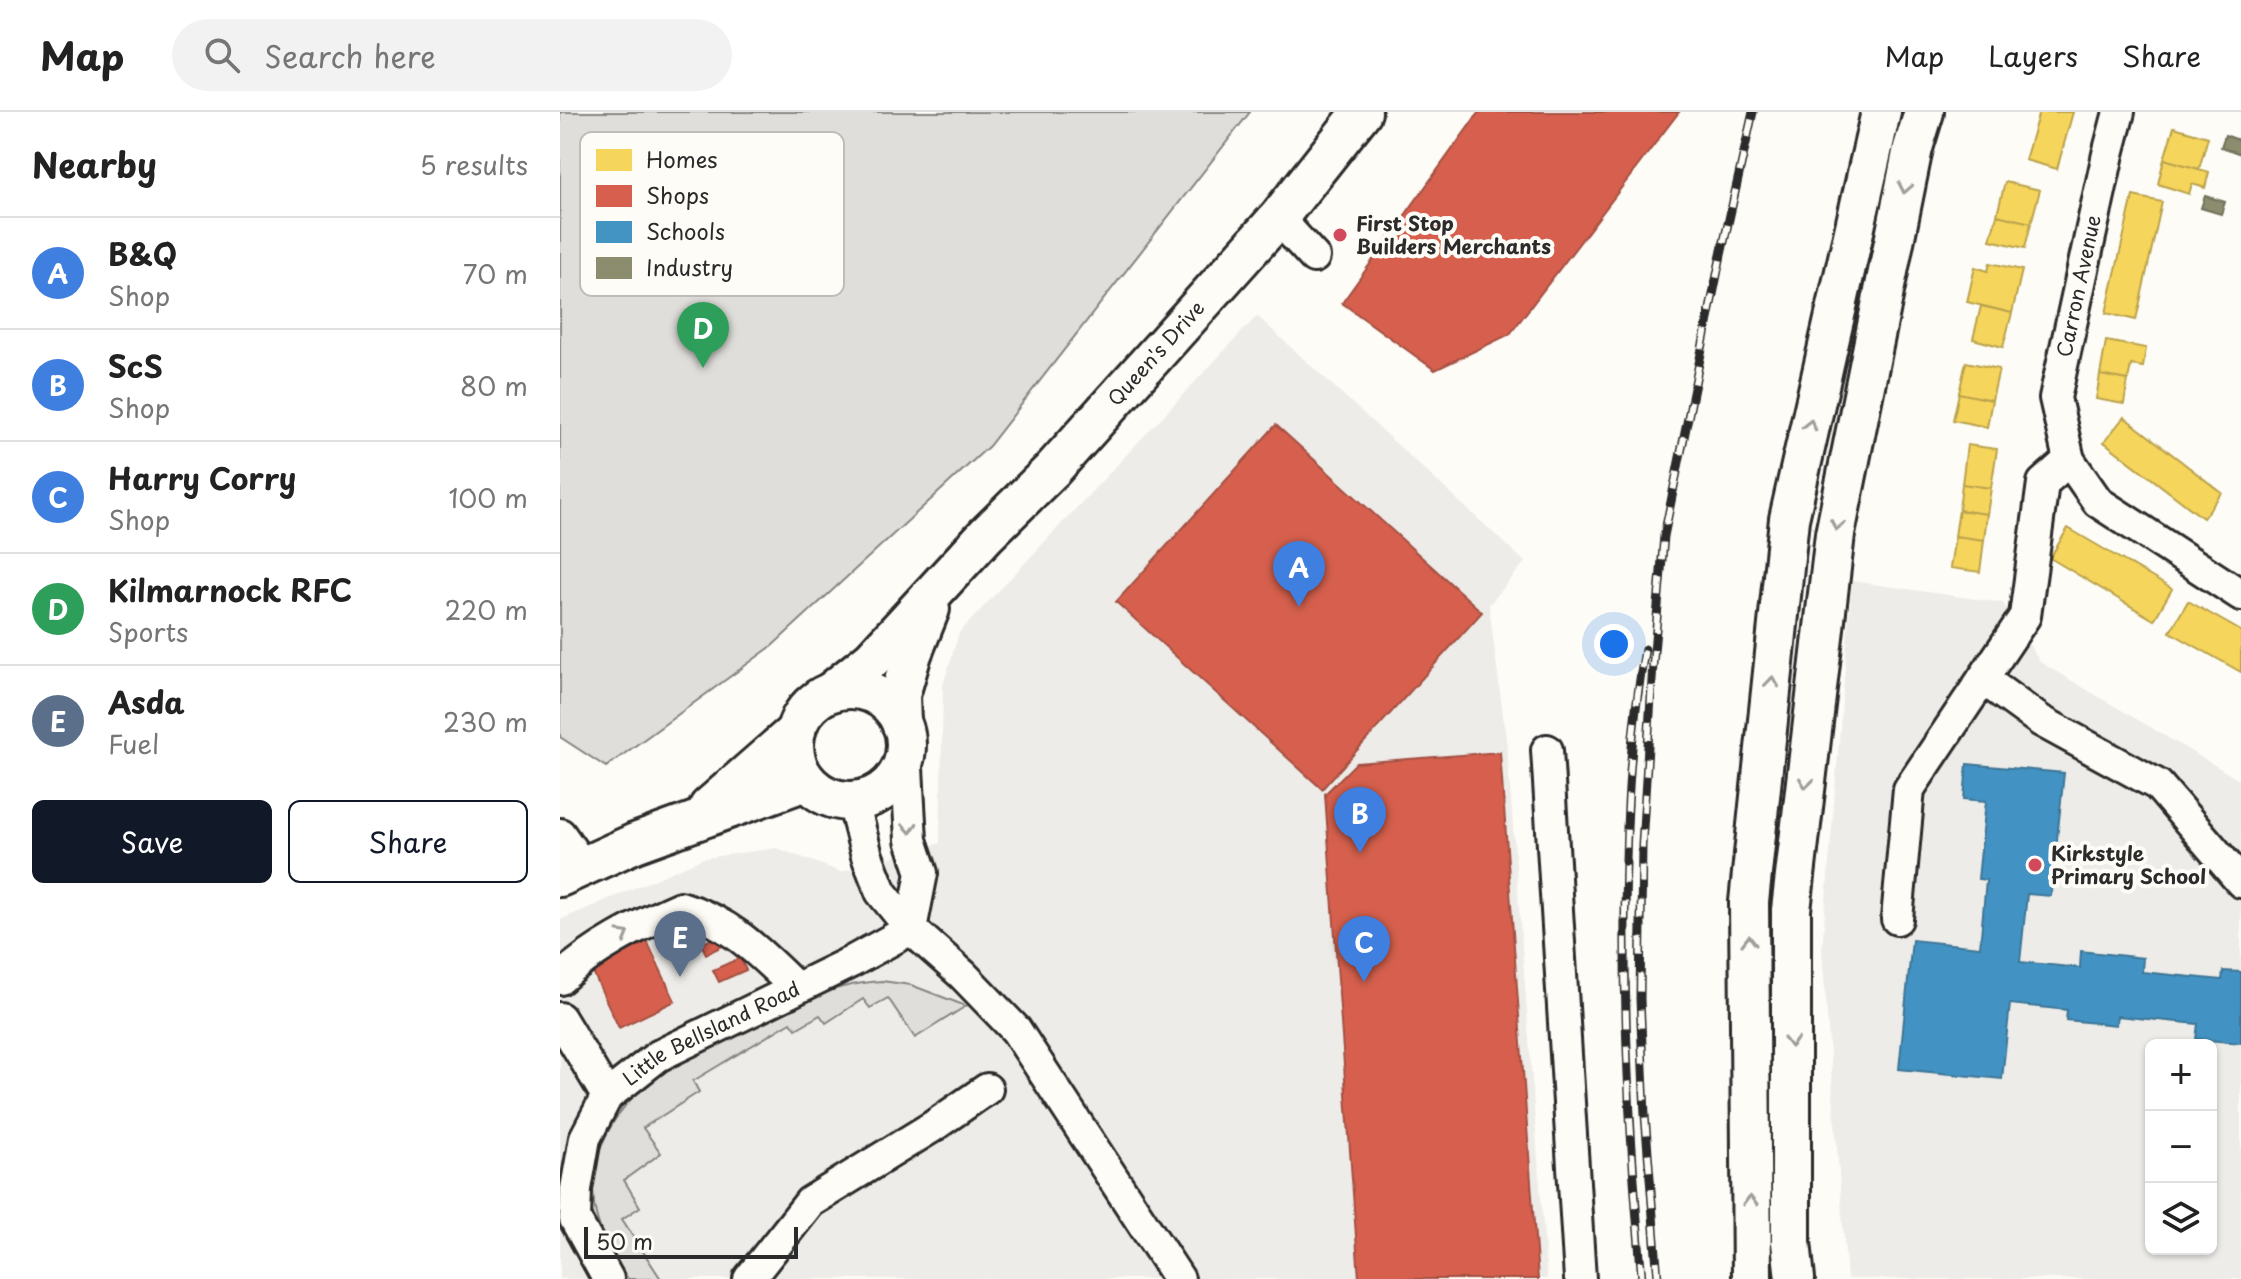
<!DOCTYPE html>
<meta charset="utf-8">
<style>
:root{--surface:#fff;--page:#f2f2f2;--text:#222;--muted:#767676;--line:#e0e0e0;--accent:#111827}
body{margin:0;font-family:"Playpen Sans",sans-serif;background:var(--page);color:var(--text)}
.controls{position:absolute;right:24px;bottom:24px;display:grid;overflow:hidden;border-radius:12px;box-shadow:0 2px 6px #0004}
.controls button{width:72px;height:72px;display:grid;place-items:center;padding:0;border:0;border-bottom:2px solid var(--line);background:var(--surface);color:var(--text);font:40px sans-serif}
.scale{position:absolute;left:24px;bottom:20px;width:214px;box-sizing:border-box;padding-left:8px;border:4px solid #2b2b2b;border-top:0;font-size:22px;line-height:28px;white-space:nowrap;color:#2b2b2b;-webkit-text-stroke:6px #fdfcf7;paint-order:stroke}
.you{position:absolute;left:1054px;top:532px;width:28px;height:28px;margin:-20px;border:6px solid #fff;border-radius:50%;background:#1a73e8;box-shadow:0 0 0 12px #1a73e833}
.badge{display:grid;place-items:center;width:52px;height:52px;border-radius:50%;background:var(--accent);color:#fff;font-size:26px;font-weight:700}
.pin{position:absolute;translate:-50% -66px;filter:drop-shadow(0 2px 4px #0008)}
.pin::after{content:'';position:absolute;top:42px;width:28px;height:24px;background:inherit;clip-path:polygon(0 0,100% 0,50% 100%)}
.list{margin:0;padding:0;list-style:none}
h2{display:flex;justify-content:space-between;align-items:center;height:104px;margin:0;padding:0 32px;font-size:34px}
h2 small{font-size:26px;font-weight:400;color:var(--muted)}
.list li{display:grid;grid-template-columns:52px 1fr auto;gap:24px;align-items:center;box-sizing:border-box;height:112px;padding:0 32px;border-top:2px solid var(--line)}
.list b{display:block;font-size:30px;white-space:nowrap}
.list p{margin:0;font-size:26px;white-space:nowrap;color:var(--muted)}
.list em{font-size:26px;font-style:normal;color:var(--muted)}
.actions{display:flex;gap:16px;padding:24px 32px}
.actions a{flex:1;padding:18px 0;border:2px solid var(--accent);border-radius:12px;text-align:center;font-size:28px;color:var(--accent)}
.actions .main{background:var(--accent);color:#fff}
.icon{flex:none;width:44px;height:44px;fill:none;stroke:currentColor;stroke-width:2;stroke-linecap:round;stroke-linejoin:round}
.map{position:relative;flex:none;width:1681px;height:1167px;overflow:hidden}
header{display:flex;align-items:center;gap:48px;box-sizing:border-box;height:112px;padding:0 40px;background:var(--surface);border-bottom:2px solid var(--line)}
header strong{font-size:38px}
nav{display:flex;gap:44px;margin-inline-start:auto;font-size:28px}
.search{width:560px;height:72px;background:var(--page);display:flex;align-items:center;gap:20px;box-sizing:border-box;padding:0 28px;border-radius:44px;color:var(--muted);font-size:30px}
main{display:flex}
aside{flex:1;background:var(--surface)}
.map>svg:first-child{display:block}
.built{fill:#edece8;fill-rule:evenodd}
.green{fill:#dfdeda;stroke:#858482;stroke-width:2}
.homes{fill:#f6d55c;stroke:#b9a24d;stroke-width:2}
.shops{fill:#d6604d;stroke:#a35043;stroke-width:2}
.schools{fill:#4393c3;stroke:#3c7495;stroke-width:2}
.industry{fill:#8c8c6e;stroke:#6f6f5a;stroke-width:2}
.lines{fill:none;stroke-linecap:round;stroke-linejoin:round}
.minor-casing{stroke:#2b2b2b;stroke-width:36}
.major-casing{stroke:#2b2b2b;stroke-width:44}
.minor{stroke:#fdfcf7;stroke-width:30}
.major{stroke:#fdfcf7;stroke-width:38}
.rail-casing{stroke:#2b2b2b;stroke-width:9}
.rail{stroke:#fdfcf7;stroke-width:6;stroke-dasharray:18;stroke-linecap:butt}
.oneway{stroke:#9e9e9b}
.poi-dot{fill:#d1495b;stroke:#fdfcf7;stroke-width:3}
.labels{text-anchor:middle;stroke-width:8;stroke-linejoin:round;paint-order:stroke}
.poi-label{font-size:20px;font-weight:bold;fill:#2b2b2b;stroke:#fdfcf7;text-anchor:start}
.street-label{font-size:20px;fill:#2b2b2b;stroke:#fdfcf7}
.key{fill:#fdfcf7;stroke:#bebdba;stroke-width:2}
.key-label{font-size:22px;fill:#2b2b2b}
</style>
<header>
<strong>Map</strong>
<div class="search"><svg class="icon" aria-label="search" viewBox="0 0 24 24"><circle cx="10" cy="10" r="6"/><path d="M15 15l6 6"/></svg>Search here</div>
<nav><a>Map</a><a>Layers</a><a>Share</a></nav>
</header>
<main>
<aside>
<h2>Nearby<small>5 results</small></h2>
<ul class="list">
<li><span class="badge" style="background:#3f7fe0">A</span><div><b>B&amp;Q</b><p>Shop</p></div><em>70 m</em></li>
<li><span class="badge" style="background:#3f7fe0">B</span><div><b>ScS</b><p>Shop</p></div><em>80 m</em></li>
<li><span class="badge" style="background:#3f7fe0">C</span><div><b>Harry Corry</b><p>Shop</p></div><em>100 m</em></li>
<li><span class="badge" style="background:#2e9e5b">D</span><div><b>Kilmarnock RFC</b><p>Sports</p></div><em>220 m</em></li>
<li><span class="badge" style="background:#5c6f8a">E</span><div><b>Asda</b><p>Fuel</p></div><em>230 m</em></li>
</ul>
<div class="actions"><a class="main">Save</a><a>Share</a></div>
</aside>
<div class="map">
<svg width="1681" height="1167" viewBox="0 0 1681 1167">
<rect width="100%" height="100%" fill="#fdfcf7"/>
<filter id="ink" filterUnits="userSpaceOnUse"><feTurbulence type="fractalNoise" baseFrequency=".0125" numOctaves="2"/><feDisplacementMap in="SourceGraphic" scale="16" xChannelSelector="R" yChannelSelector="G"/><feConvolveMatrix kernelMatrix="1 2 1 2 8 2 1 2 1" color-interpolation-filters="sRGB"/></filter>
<g filter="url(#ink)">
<path class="built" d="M697 204 965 450 929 493 947 635 987 1167H0V808L144 746 217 736 281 760 380 731 383 573 399 521Z
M1292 469 1443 491 1480 550 1681 669V1167H1287L1262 838ZM1591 933H1651V1137H1591Z"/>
<path class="green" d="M0 0H690L429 334 212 534 46 655 0 625Z
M322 869 351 873 406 894 355 926 328 886 310 896 303 887 266 911 260 903 236 917 231 910 133 969 139 980 83 1016 101 1041 64 1068 80 1095 62 1107 101 1167H68C61 1155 52 1143 46 1130 16 1070 42 1007 92 968 116 950 147 938 173 924 220 898 267 872 322 869Z"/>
<path class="homes" d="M1479 0H1513L1497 57 1465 48Z
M1614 15 1648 25 1639 57 1604 47Z
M1604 47 1649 60 1645 76 1632 72 1629 82 1598 72Z
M1445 70 1480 78 1471 111 1437 103Z
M1573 84 1602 90 1576 208 1546 201Z
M1437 103 1471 111 1465 136 1430 128Z
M1430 151 1462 158 1452 201 1407 190 1415 155 1428 159Z
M1421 194 1452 201 1443 235 1413 227Z
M1546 229 1586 236 1583 255 1571 253 1568 268 1540 263Z
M1406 250 1439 257 1432 288 1399 281Z
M1540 263 1568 268 1564 292 1536 287Z
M1399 281 1432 288 1427 315 1393 308Z
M1564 305 1662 381 1643 406 1544 330Z
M1407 333 1437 337 1431 376 1402 372Z
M1402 372 1431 376 1427 402 1399 398Z
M1399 398 1427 402 1424 428 1395 424Z
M1508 416 1612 477 1594 508 1490 446Z
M1395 424 1424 428 1420 460 1390 456Z
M1628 489 1681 519V560L1610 520Z"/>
<path class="shops" d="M919 0H1119L950 222 875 258 782 191Z
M716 313 922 500 762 677 556 490Z
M940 640 978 1167H799L765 682 796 651Z
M166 820 171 830 146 842 141 832Z
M86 827 115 889 59 916 30 854Z
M180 846 186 858 159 870 153 858Z"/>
<path class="schools" d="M1407 652 1504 661 1491 784 1467 782 1460 850 1520 856 1521 839 1583 846 1582 860 1662 868 1663 859 1681 860V931L1636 927 1638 912 1557 904 1556 913 1506 908 1507 898 1450 892 1442 967 1339 957 1352 828 1420 835 1426 768 1418 767 1426 689 1404 687Z"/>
<path class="industry" d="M1665 23 1681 29V42L1661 35Z
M1645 84 1665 90 1661 102 1641 96Z"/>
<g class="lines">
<g class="minor-casing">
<g id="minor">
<path d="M1559 0 1548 42 1495 286 1509 348 1538 390 1681 483"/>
<path d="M718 106 754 145"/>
<path d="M1423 567 1481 609 1598 673 1681 770"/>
<path d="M346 638 351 728 362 761 351 817"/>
<path d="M987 638 1020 1167"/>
<path d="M293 690 307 744 321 780 351 817 403 863 456 918 619 1167"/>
<path d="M0 722 22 753"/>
<path d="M1337 807 1349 677 1465 504 1483 371 1509 348"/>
<path d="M0 867C34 835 77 814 120 795 171 810 200 841 236 876"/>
<path d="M0 906 47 984"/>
<path id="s1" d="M48 1167 15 1107 16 1077 25 1026 47 984 98 944 291 850 351 817"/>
<path d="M189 1167 250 1090 372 1015 427 977"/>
</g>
</g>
<g class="major-casing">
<g id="major">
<circle cx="290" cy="633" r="56"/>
<path id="s2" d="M271 580 312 547 426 423 492 358 718 106 802 0"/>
<path d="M341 611 340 583 352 542 370 497"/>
<path d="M149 695 236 619"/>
<path d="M0 765 75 731 246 669"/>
<path d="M1192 1167 1189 790 1229 407 1321 0"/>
<path d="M1235 1167 1231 1130V798L1275 422 1353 36 1364 0"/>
</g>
</g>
<use href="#minor" class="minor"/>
<use href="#major" class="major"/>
<g class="rail-casing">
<path id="rail" d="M1082 1167C1071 1046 1064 925 1065 803 1066 714 1069 624 1085 537
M1098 1167 1085 1003 1080 887 1082 733 1093 552 1104 424 1161 143 1193 0"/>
</g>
<use href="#rail" class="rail"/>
</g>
<defs><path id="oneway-chevron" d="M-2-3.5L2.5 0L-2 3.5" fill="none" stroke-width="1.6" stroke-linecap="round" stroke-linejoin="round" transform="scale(2)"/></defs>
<g class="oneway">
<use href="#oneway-chevron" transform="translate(1345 76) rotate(101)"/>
<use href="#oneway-chevron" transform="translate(1250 313) rotate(-77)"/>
<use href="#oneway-chevron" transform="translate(1277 413) rotate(101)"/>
<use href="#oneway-chevron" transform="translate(1212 570) rotate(-84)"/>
<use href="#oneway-chevron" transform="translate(1246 671) rotate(97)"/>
<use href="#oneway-chevron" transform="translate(350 716) rotate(86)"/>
<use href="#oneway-chevron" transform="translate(64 823) rotate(-30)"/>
<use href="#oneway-chevron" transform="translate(1189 829) rotate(-90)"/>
<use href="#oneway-chevron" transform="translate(1231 930) rotate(90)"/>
<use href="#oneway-chevron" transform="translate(1190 1089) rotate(-90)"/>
</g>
</g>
<g class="poi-dot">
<circle cx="780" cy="123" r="8"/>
<circle cx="1475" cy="753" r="8"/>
</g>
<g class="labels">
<g class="poi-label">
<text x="796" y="119">First Stop<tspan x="796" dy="23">Builders Merchants</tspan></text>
<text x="1491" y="749">Kirkstyle<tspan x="1491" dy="23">Primary School</tspan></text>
</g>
<g class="street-label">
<text transform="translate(1519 174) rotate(-78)" y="7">Carron Avenue</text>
<text dy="7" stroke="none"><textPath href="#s2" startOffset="470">Queen's Drive</textPath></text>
<text dy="7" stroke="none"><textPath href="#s1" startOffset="320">Little Bellsland Road</textPath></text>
</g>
</g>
<rect x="20" y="20" width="264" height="164" rx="12" class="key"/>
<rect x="36" y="37" width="36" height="22" fill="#f6d55c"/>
<rect x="36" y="73" width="36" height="22" fill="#d6604d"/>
<rect x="36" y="109" width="36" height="22" fill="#4393c3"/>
<rect x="36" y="145" width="36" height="22" fill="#8c8c6e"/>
<g class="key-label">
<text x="86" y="56">Homes</text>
<text x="86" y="92">Shops</text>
<text x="86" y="128">Schools</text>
<text x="86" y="164">Industry</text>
</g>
</svg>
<div class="controls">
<button>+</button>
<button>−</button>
<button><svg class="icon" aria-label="layers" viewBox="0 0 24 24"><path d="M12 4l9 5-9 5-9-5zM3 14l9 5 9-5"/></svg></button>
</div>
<div class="scale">50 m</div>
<div class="you"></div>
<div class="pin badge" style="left:739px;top:495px;background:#3f7fe0">A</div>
<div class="pin badge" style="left:800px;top:741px;background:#3f7fe0">B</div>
<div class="pin badge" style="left:804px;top:870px;background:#3f7fe0">C</div>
<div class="pin badge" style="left:143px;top:256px;background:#2e9e5b">D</div>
<div class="pin badge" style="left:120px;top:865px;background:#5c6f8a">E</div>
</div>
</main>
